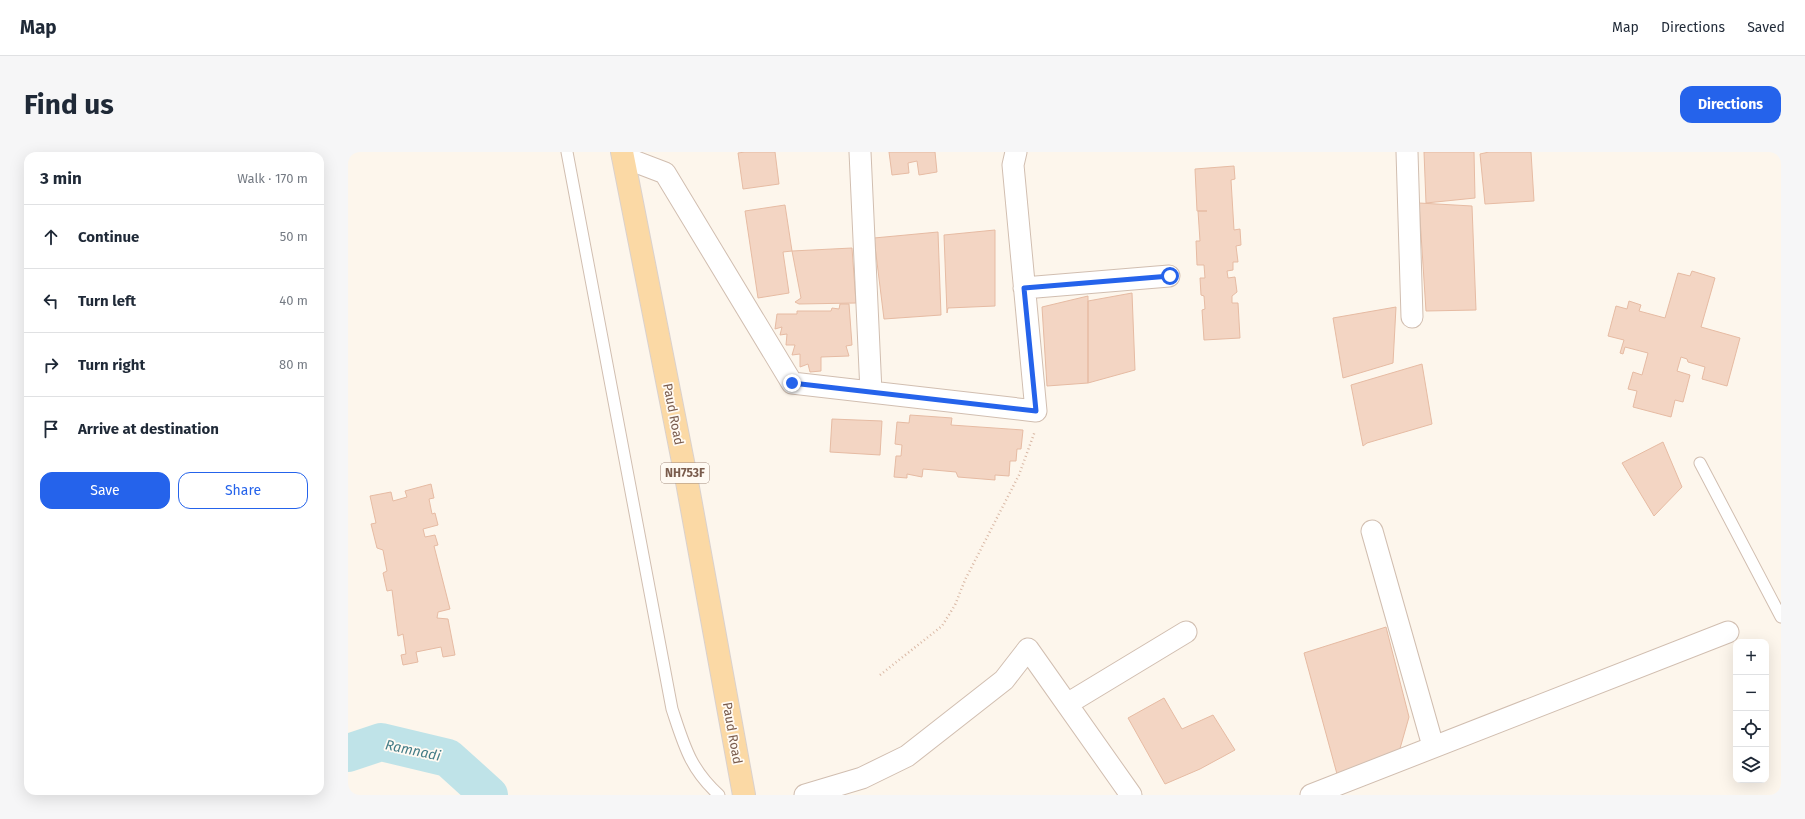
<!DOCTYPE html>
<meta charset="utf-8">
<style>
:root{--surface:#fff;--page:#f6f6f7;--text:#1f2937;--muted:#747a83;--line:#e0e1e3;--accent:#2563eb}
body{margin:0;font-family:"Fira Sans",sans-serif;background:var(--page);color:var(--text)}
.controls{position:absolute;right:12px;bottom:12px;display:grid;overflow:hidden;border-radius:8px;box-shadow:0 4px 16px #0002}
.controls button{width:36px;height:36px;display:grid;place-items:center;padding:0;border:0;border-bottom:1px solid var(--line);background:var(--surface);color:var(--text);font:20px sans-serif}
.stop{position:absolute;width:12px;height:12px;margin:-9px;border:3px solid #2563eb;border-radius:50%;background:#fff}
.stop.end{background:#2563eb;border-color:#fff;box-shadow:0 1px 4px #0008}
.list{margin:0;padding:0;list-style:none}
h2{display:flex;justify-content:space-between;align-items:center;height:52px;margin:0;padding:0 16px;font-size:17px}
h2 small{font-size:13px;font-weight:400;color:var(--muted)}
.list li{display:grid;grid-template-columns:26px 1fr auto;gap:12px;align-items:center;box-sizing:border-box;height:64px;padding:0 16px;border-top:1px solid var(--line)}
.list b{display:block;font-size:15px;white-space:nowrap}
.list em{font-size:13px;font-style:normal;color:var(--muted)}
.actions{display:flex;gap:8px;padding:12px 16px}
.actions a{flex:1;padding:9px 0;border:1px solid var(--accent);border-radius:12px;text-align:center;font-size:14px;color:var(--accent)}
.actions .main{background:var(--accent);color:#fff}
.icon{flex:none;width:22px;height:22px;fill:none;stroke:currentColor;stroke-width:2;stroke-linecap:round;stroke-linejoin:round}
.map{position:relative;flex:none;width:1433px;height:643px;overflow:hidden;border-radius:12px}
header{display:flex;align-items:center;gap:24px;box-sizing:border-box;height:56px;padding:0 20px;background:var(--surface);border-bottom:1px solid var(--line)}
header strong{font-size:19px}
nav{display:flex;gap:22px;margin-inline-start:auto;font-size:14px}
.intro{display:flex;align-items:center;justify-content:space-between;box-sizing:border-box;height:96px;padding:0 24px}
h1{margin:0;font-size:28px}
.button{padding:10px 18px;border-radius:12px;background:var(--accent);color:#fff;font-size:14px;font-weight:700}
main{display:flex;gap:24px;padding:0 24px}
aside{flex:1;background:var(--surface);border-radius:12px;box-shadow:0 4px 16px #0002}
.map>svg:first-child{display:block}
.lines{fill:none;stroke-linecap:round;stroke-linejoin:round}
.river{stroke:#bfe3e8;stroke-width:38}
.building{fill:#f3d5c3;stroke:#e6bba3}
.lane-casing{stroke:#d1beb0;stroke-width:13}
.street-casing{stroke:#d1beb0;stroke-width:23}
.primary-casing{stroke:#dad1cd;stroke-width:24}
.path{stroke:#d9b8a5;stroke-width:2.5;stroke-dasharray:1 3;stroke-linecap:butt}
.lane{stroke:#fff;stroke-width:11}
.street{stroke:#fff;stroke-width:21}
.primary{stroke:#fbd9a5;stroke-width:22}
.route{stroke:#2563eb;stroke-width:5}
.labels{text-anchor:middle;stroke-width:3.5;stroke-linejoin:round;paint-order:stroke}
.shield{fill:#fffaf3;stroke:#a28b7f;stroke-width:1}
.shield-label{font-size:12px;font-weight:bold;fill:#7a5c4d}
.street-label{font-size:13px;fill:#7a5c4d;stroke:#fffaf3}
.water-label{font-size:14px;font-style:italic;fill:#437c86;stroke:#fffaf3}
</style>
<header>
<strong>Map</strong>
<nav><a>Map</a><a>Directions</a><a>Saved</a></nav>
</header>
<div class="intro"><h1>Find us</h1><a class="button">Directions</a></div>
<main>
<aside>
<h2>3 min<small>Walk · 170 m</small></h2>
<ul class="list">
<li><svg class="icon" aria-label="ahead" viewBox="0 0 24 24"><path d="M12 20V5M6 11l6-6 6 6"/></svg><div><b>Continue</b></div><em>50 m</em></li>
<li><svg class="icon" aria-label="left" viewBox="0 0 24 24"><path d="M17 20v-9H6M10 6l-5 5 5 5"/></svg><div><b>Turn left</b></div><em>40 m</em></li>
<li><svg class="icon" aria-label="right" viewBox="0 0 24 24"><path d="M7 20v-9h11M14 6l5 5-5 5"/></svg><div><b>Turn right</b></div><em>80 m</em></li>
<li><svg class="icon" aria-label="arrive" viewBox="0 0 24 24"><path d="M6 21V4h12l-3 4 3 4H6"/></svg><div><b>Arrive at destination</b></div></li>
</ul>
<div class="actions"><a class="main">Save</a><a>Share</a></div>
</aside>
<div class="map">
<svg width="1433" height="643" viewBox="0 0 1433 643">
<rect width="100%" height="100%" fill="#fdf6ec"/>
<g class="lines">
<path class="river" d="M0 601 33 590 100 606 141 643"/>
</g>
<path class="building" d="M397 0H427L431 32 395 37 390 1Z
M541 0H587L589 20 571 23 569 9 560 11 561 21 544 23Z
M1076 0H1126L1127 46 1078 51Z
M1141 0H1183L1186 49 1137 52 1132 2Z
M886 14 887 27 883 28 886 78 892 77 893 93 888 94 890 110H885V118L879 119 880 126 887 125 889 140 884 144V151H890L892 186 856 188 854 158 857 157 856 144 853 143 852 126H857L856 113H849L848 89H852L850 59H859H849L847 17Z
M1071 51 1124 54 1128 158 1078 159Z
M437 53 444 99 435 100 441 141 410 146 397 59Z
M647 78V154L600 156 599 161 596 83Z
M590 80 593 163 536 167 526 86Z
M504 96 508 151 451 152 447 150 453 146 444 99Z
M1344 119 1367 126 1353 175 1392 186 1379 234 1354 227 1357 215 1340 210 1339 207 1333 205 1329 219 1342 223 1335 250 1327 248 1323 265 1285 255 1289 239 1280 237 1285 220 1294 223 1300 201 1277 195 1275 202 1272 201 1276 188 1260 184 1268 154 1279 157 1281 149 1293 153 1291 159 1317 166 1330 121 1342 124Z
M784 141 787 218 740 231V149Z
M740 144V231L699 234 694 155Z
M492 152H501L504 193 498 194 501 204 473 205V219L462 220 460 212 452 215V202L444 203 447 193H438L439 182 432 183 434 175 427 177 429 162H449V159H483L484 156 491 157Z
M1048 155 1045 211 995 226 985 166Z
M1074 212 1084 272 1019 291 1015 294 1003 233Z
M562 263 604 266 603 273 675 278 673 297H669L668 309H662L661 324 647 323V328L610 325 608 320 575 317 574 325 559 322V326L546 325 548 304H553L554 293 547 292 549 270 561 271Z
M484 267 534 269 532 303 482 300Z
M1315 290 1334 335 1306 364 1274 311Z
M83 332 86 346 81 347 84 362 87 361 90 373 75 377 77 385 87 383 90 393 86 394 102 457 90 460 89 466 100 467 107 503 95 505 93 495 68 500 70 510 55 513 53 503 58 502 55 482 50 484 44 438 39 439 35 421 39 419 35 398 29 396 23 372 28 371 22 344 43 340 45 349 59 345 57 339Z
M1038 475 1061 565 1051 600 989 622 956 501Z
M816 546 834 577 865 563 887 598 852 617 817 632 780 566Z"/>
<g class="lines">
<g class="lane-casing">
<path id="lane" d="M219 0 324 557C336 593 342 617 371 643
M1352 311 1433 465"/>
</g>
<g class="street-casing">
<path id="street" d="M512 0 523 240
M1059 0 1064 165
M275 5 317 21 444 231 688 259 665 13 668 0
M676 136 821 124
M1024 379 1085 594
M719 552 838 480
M457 643 514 626 559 604 656 528 680 497 783 643
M963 643 1380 480"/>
</g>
<g class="primary-casing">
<path id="primary" d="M274 0 339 330 396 643"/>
</g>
<path class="path" d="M532 523 594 474 607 453 617 428 671 323 687 279"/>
<use href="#lane" class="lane"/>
<use href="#street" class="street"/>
<use href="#primary" class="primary"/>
</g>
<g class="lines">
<path class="route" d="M444 231 688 259 676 136 822 124"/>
</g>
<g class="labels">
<rect class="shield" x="313" y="311" width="48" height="20" rx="3"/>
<g class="shield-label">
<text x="337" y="325">NH753F</text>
</g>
<g class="street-label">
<text transform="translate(326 262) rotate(79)" y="5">Paud Road</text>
<text transform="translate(385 581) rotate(80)" y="5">Paud Road</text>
</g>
<g class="water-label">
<text transform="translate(65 598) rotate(12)" y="5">Ramnadi</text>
</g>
</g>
</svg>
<div class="controls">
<button>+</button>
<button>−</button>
<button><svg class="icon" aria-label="locate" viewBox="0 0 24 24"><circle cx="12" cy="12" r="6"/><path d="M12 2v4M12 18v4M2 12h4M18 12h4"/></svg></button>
<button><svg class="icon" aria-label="layers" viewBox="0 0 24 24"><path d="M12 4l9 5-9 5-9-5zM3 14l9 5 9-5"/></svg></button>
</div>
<div class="stop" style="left:822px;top:124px"></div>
<div class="stop end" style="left:444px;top:231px"></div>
</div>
</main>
